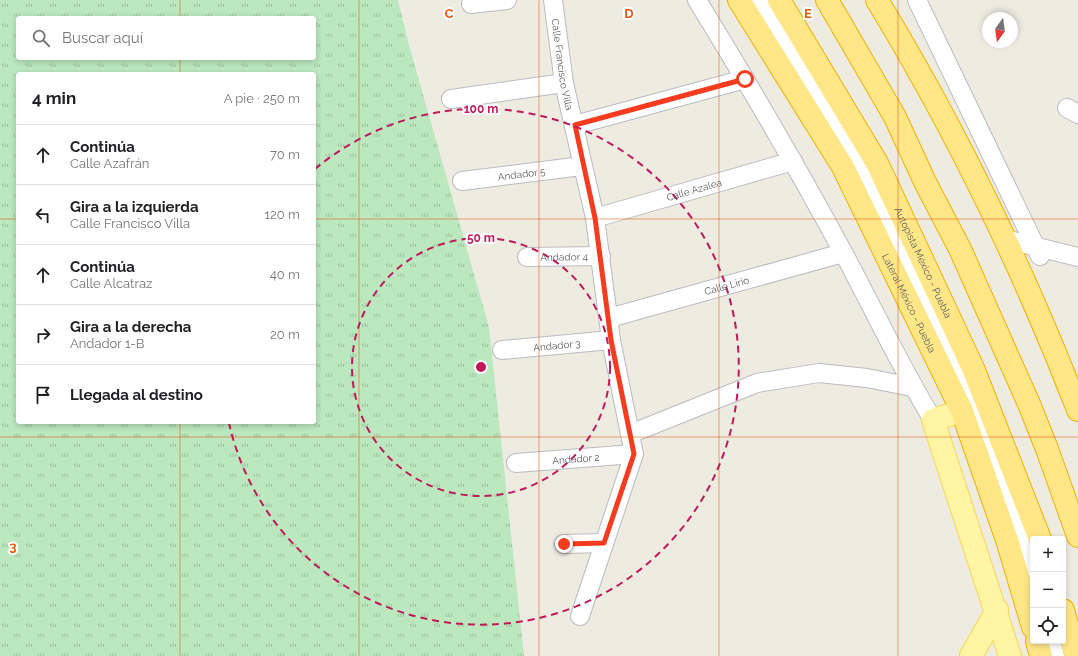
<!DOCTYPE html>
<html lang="es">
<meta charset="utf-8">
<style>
:root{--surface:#fff;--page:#f2f2f2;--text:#202124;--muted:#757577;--line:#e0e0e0}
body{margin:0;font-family:Raleway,sans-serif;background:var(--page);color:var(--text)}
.controls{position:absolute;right:12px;bottom:12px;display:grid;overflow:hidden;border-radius:4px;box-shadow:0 2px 6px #0003}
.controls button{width:36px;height:36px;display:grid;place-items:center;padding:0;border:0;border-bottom:1px solid var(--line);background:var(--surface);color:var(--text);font:20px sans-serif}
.compass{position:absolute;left:982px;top:12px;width:36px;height:36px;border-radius:50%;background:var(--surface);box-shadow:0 2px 6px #0003;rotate:194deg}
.stop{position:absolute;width:12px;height:12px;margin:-9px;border:3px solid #f63b1f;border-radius:50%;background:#fff}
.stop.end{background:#f63b1f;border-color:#fff;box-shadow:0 1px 4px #0008}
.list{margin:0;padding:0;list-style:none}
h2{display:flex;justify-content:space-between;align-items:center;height:52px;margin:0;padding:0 16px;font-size:17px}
h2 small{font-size:13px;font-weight:400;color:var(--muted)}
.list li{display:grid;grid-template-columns:26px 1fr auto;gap:12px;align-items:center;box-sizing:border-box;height:60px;padding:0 16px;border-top:1px solid var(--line)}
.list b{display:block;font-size:15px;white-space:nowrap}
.list p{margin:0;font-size:13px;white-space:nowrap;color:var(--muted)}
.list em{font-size:13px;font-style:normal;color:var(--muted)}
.icon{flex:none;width:22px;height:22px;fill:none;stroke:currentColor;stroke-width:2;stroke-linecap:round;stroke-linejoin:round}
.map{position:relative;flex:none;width:1078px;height:656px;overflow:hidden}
.search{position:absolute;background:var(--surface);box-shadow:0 2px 6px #0003;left:16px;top:16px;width:300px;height:44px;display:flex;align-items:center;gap:10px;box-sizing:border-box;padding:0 14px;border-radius:4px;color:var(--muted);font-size:15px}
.panel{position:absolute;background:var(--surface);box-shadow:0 2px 6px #0003;left:16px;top:72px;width:300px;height:352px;border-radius:4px}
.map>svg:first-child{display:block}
.grass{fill:url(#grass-tufts);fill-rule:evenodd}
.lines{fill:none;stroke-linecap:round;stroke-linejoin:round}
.minor-casing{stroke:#b9bbc1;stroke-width:20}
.major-casing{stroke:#fcd44c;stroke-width:24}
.highway-casing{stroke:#efb100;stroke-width:24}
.minor{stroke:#fff;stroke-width:18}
.major{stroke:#fff5a5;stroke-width:22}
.highway{stroke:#ffe787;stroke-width:22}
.route{stroke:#f63b1f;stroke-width:5}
.grid{fill:none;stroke:#e8590c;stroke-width:1;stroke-opacity:0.55}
.ring{fill:none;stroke:#c2185b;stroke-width:2;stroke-dasharray:7 5}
.labels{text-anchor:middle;stroke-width:4;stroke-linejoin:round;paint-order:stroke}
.street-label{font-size:10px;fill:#5a5d63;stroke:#fff}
.grid-label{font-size:13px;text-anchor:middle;font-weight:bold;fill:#e8590c;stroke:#fff;stroke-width:4;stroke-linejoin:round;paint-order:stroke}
.centre{fill:#c2185b;stroke:#fff;stroke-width:2}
.ring-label{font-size:12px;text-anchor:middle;font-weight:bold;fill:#c2185b;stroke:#fff;stroke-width:4;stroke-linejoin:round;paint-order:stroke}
</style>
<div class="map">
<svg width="1078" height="656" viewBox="0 0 1078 656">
<defs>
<pattern id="grass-tufts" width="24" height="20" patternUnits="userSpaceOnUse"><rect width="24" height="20" fill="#bbe8be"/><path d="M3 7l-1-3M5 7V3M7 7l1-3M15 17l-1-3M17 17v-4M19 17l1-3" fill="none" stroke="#9bbf9e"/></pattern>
</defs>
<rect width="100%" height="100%" fill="#eeece1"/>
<path class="grass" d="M0 0H398L409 45 489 327 524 656H0ZM18 18H314V58H18ZM18 74H314V422H18Z"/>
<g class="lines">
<g class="minor-casing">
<g id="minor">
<path id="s1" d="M553 0 564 83 595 218 611 340 634 454 580 616"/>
<path d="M697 0C748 83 797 167 843 252 873 308 900 366 933 420"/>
<path d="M758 0 847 141 979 410 1033 583"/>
<path d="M917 0 1040 256"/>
<path d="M471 4 507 0"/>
<path d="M451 99 564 83"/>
<path d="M1067 108 1078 114"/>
<path d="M575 125 745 79"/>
<path id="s2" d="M462 181 582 166"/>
<path id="s3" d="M595 218 793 161"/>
<path d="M1005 239 1078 257"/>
<path id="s4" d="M527 257 601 256"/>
<path id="s5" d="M609 318 843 253"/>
<path id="s6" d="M502 350 611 340"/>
<path d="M630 434 757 383 819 373 867 378 912 387"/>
<path id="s7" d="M516 463 634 454"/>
<path d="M564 544 604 543"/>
<path d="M1051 641 1055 656"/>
</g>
</g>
<g class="major-casing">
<path id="major" d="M962 411 933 420 1010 656
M971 656 997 610"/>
</g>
<g class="highway-casing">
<g id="highway">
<path id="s8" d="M739 0 843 167 962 411 1007 540 1033 627"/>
<path id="s9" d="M779 0 877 163 973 368 1040 539"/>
<path d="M827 0 895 117 925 182 960 249 1029 404 1047 449 1078 536"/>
<path d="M877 0C956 130 1023 268 1078 410"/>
<path d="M1063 610 1076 656"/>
<path d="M1037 641 1041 656"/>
</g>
</g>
<use href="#minor" class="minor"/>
<use href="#major" class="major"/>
<use href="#highway" class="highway"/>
</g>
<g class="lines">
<path class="route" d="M564 544 604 543 634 454 611 340 595 218 575 125 745 79"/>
</g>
<path class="grid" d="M180 0V18M359 0V656M539 0V656M719 0V656M898 0V656M180 58V74M0 219H18M314 219H1078M180 422V656M0 437H1078"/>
<g class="ring">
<circle cx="481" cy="367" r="129"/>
<path d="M315 169A258 258 0 1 1 229 423"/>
</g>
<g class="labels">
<g class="street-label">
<text dy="4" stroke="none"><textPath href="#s1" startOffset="65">Calle Francisco Villa</textPath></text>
<text dy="4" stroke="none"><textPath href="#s2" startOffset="60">Andador 5</textPath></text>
<text dy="4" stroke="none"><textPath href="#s3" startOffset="103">Calle Azalea</textPath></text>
<text dy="4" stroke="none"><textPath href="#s4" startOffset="37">Andador 4</textPath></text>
<text dy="4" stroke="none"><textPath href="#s9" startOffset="300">Autopista México - Puebla</textPath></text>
<text dy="4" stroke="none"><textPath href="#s5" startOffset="122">Calle Lirio</textPath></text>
<text dy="4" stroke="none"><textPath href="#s8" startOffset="348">Lateral México - Puebla</textPath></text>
<text dy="4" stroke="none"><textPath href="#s6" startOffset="55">Andador 3</textPath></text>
<text dy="4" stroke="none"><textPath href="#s7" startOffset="60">Andador 2</textPath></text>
</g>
</g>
<g class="grid-label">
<text x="449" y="18">C</text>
<text x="629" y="18">D</text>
<text x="808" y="18">E</text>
<text x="13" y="551">3</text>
</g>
<circle cx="481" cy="367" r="6" class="centre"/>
<g class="ring-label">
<text x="481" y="113">100 m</text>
<text x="481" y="242">50 m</text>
</g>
</svg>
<div class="controls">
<button>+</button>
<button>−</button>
<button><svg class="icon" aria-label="locate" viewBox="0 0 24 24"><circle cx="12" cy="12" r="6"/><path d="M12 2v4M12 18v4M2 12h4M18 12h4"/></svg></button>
</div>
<svg class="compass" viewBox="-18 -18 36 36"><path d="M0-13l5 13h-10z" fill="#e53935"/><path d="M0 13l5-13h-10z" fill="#757577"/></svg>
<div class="stop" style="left:745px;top:79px"></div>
<div class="stop end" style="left:564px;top:544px"></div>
<div class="search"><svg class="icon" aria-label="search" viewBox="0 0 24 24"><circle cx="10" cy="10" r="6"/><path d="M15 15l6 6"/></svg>Buscar aquí</div>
<section class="panel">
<h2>4 min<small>A pie · 250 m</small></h2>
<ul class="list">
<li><svg class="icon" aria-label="ahead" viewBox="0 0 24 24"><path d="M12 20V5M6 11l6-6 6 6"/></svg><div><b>Continúa</b><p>Calle Azafrán</p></div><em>70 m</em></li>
<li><svg class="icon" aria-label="left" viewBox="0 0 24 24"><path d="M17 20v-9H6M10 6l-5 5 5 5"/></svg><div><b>Gira a la izquierda</b><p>Calle Francisco Villa</p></div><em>120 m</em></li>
<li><svg class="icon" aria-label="ahead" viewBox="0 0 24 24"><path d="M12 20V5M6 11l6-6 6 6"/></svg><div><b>Continúa</b><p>Calle Alcatraz</p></div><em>40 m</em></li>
<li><svg class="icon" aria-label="right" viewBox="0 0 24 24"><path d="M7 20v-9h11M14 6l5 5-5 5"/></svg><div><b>Gira a la derecha</b><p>Andador 1-B</p></div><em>20 m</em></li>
<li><svg class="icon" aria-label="arrive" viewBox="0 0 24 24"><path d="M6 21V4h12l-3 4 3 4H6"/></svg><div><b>Llegada al destino</b></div></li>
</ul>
</section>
</div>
